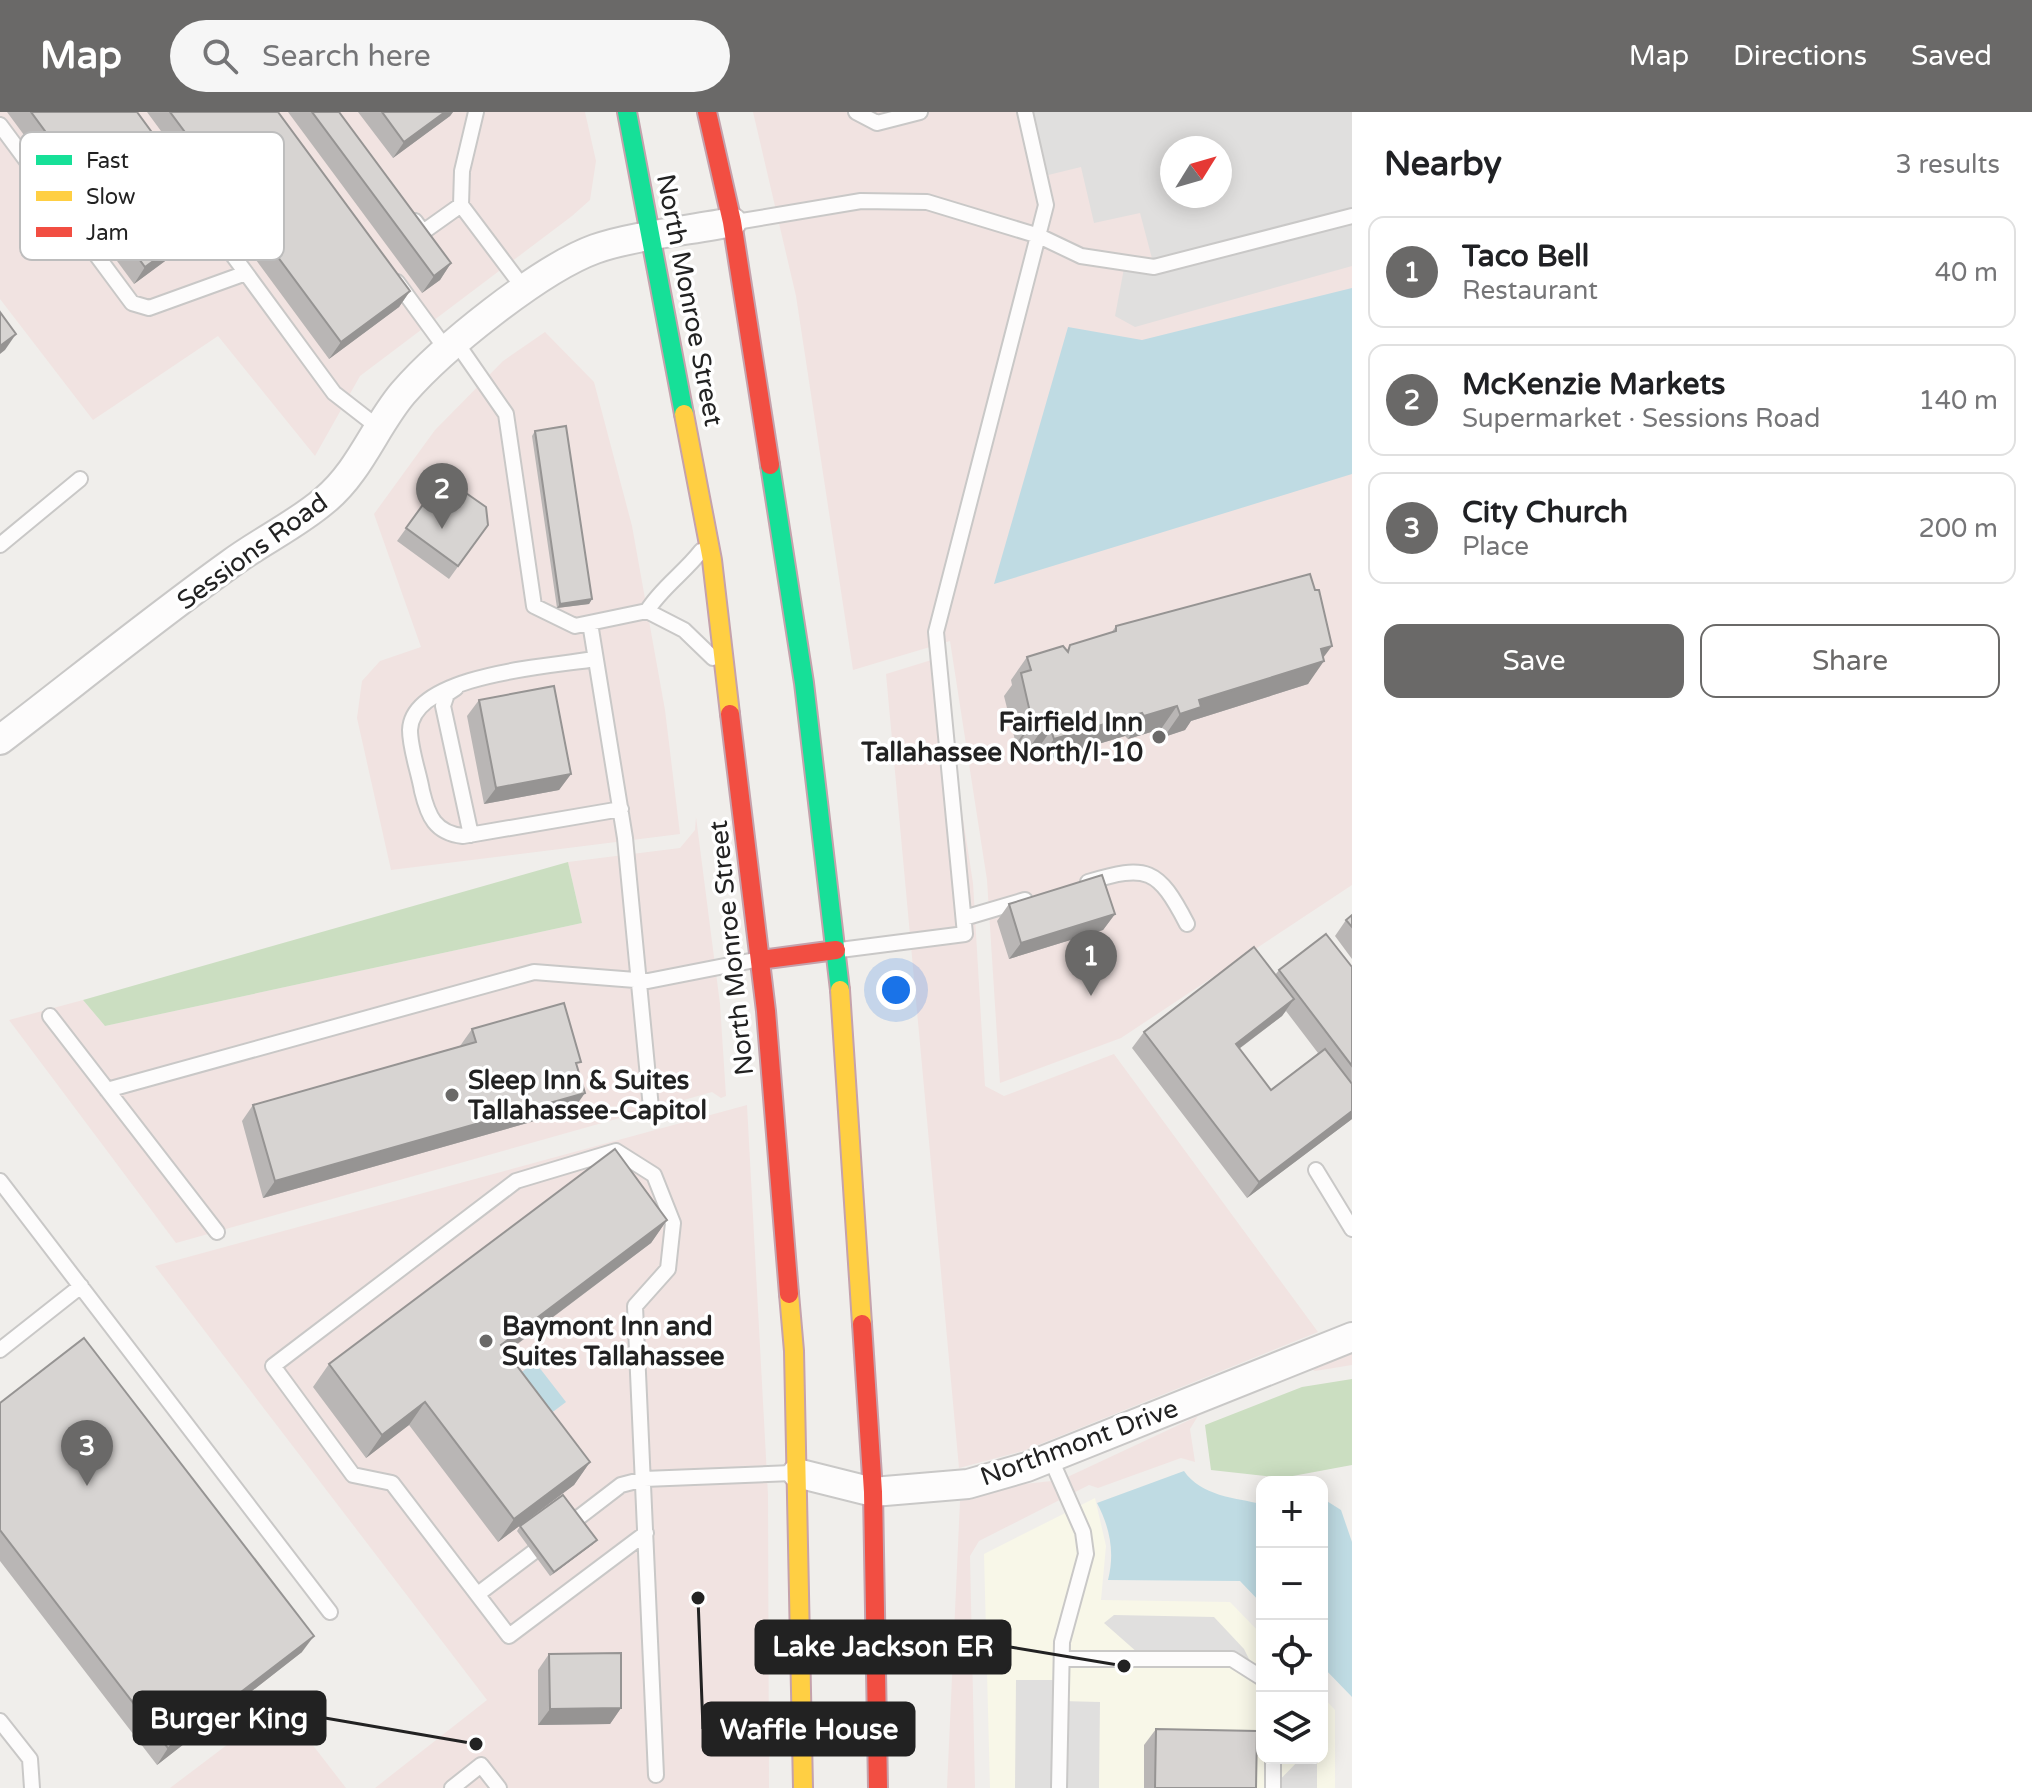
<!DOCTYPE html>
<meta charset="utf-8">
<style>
:root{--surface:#fff;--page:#f6f6f6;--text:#202124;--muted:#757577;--line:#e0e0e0;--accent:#6a6968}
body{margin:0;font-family:"Varela Round",sans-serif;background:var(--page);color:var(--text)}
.controls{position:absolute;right:24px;bottom:24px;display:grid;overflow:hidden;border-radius:16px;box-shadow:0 4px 20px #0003}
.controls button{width:72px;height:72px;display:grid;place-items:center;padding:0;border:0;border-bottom:2px solid var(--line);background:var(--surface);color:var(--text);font:40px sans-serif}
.compass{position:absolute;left:1160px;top:24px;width:72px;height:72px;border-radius:50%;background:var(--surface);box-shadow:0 4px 20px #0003;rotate:53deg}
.you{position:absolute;left:896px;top:878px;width:28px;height:28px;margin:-20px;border:6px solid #fff;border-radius:50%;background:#1a73e8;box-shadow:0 0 0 12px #1a73e833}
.badge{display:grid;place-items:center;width:52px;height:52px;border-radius:50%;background:var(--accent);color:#fff;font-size:26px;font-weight:700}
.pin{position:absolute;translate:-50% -66px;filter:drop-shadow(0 2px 4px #0008)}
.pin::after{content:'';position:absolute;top:42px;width:28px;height:24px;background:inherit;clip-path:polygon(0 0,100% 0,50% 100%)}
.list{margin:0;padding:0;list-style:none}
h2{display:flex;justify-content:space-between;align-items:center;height:104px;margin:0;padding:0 32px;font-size:34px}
h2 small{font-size:26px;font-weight:400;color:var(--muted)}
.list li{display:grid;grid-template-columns:52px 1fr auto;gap:24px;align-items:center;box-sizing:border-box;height:112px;margin:0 16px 16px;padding:0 16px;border:2px solid var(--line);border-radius:16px}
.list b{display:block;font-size:30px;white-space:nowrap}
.list p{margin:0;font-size:26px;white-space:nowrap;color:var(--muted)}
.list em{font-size:26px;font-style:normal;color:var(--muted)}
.actions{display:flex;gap:16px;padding:24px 32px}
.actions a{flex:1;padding:18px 0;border:2px solid var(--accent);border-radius:16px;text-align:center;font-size:28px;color:var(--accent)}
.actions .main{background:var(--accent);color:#fff}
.icon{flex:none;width:44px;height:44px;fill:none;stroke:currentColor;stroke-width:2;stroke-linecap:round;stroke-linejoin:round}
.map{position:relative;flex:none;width:1352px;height:1676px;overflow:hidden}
header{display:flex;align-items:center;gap:48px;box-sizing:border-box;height:112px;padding:0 40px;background:var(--accent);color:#fff}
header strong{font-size:38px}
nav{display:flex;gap:44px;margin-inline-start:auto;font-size:28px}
.search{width:560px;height:72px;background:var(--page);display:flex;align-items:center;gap:20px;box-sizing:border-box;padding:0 28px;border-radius:44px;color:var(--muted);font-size:30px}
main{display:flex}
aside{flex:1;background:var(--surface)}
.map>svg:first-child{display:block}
.commercial{fill:#f1e3e1;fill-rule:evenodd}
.education{fill:#f8f7e8}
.forest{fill:#cbdec1}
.parking{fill:#e0dfde;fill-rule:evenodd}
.water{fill:#bfdbe3}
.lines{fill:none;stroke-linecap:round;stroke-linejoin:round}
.lane-casing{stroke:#c9c8c7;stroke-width:18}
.street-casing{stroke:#c9c8c7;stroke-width:32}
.fast-casing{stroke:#c5a2ac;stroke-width:22}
.slow-casing{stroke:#c5a2ac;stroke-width:22}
.jam-casing{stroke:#c5a2ac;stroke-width:22}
.lane{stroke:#fdfcfc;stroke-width:14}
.street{stroke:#fdfcfc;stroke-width:28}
.fast{stroke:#16e098;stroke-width:18}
.slow{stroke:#ffcf43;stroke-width:18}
.jam{stroke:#f24e42;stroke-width:18}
.wall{fill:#b9b6b5;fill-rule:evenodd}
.shaded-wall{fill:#969493}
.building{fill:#d7d4d2;stroke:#969493;stroke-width:2}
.poi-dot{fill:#6a6968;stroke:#fff;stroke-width:3}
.labels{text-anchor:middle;stroke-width:7;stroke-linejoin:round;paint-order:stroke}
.street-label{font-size:26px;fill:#222;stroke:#fff}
.poi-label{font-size:26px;font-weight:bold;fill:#222;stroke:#fff;text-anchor:start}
.key{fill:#fff;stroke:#bdbdbd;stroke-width:2}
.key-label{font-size:22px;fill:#222}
.leader{fill:none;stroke:#222;stroke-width:3}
.callout-dot{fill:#222;stroke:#fff;stroke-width:3}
.callout{fill:#222;stroke:#222;stroke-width:3}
.callout-label{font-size:28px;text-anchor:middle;font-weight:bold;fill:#fff}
</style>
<header>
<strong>Map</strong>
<div class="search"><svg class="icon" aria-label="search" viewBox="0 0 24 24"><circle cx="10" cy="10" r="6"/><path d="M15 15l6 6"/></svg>Search here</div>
<nav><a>Map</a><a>Directions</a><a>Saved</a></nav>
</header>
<main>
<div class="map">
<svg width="1352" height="1676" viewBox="0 0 1352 1676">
<rect width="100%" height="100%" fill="#f0eeeb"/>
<path class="commercial" d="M0 0H585L596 49 590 88 572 104 360 264 315 344 218 224 93 308 0 187Z
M753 0H1352V773L1121 926 1000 971 987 768 950 529 853 558 796 184ZM1172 36H1220V84H1172Z
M545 220 594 270 632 414 665 598 680 722 391 758 357 606 362 569 380 549 421 535 374 402 435 318 503 249Z
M938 546 973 771 985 974 1004 984 1114 942 1318 1220 1023 1339 959 1356 886 562Z
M696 705 720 892 726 984 721 986 712 980 176 1131 9 908 83 888 105 914 582 811 568 750 680 736 695 718Z
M747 993 768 1383 769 1676H375L487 1588 155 1154Z
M1352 1242V1253L1315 1259 1311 1257Z
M1198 1304 1190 1317 1195 1350 1181 1346 1098 1376 1089 1373 979 1429 970 1444 975 1676H947L960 1389 1024 1372 1061 1368Z
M281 1592 346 1676H170Z"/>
<path class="education" d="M1095 1386 1106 1434 1101 1488 1230 1490 1262 1523V1646H1322V1584L1335 1598V1676H990L984 1442Z"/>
<path class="forest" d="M568 750 582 811 105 914 83 888Z
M1352 1267V1353L1282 1366 1211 1358 1205 1313 1302 1275Z"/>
<path class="parking" d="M1025 0H1352V154L1135 215 1115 204 1125 151 1154 154 1140 101 1094 111 1081 55 1040 65ZM1172 36H1220V84H1172Z
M1114 1503 1214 1505 1244 1537 1255 1559 1231 1547 1146 1548 1104 1511Z
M1016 1568H1061V1589L1100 1590 1099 1676H1015Z
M1301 1646 1317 1648V1676H1272Z"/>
<path class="water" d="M1352 176V362L994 472 1068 215 1142 228Z
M535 1250 566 1290 546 1305 515 1265Z
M1184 1359C1201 1384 1235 1386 1262 1392V1492L1240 1469 1108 1468C1115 1440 1110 1416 1097 1391Z
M1322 1386 1341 1398 1352 1430V1585L1322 1554Z"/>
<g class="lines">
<g class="lane-casing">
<path id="lane" d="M476 0 462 59 461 93 525 178
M856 0 877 11 920 0
M0 13 132 191 149 196 246 161
M199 97 334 281 379 316
M415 109 423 120 461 93
M736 110 861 89 927 90 1039 124 1081 144 1154 155 1352 104
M397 170 446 237
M456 230 506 302 534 494 575 514 647 499
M0 433 80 367
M701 439C684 461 661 476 647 499L684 518 713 546
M590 511 625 726 651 996
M595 547C553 554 412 562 410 618 410 637 419 661 422 679 428 704 435 721 463 724L621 697
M456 576 447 582 443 594 471 723
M1088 770C1147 752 1158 756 1187 812
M964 806 1025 788
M840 838 965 822 936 520 1046 93 1025 0
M50 904 217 1120
M107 978 534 860 648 869 755 848
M1316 1058 1352 1117
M0 1069 330 1500
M0 1238 81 1174
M1050 1345 1083 1420 1086 1442 1062 1530 1059 1676
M565 1416 621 1373 644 1367 792 1361
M646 1421 509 1524 392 1371 353 1363 273 1254 516 1069 616 1039 654 1063 673 1111 668 1157 635 1194 656 1663
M478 1482 548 1429
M1062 1547H1232L1262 1566
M0 1609 30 1647 32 1676
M452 1676 481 1653 499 1676
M1273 1676V1646"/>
</g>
<g class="street-casing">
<path id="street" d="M0 628C77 569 152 508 230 452 261 429 296 413 325 388 360 359 375 314 403 281 442 236 540 157 595 137 631 124 692 118 732 110
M797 1361 873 1380 968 1372 1027 1355 1352 1225"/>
</g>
<g class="fast-casing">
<path id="fast" d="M627 0 684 302
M770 353 804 571 840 878"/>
</g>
<g class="slow-casing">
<path id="slow" d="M684 302 712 448 730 602
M840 878 862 1212
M789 1182 794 1239 803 1676"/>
</g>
<g class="jam-casing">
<path id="jam" d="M707 0 732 110 770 353
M730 602 766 899 789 1182
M760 848 836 838
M862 1212 873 1380 878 1676"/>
</g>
<use href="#lane" class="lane"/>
<use href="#street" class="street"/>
<use href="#fast" class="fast"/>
<use href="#slow" class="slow"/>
<use href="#jam" class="jam"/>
</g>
<path class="wall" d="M7 0H137L203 121 134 172Z
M147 0H278L410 179 399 195 329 247Z
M288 0H339L451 151 440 168 422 181Z
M358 0H453L450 4 393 46Z
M535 319 592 487 589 492 557 496 532 324Z
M443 365 488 413 449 467 397 429Z
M1116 514 1323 546 1308 572 1191 609 1185 618 1164 625 1161 617 1128 627 1125 624 1038 650 1035 641 1023 645 1019 631 1016 632 1004 584 1012 573 1011 568 1027 545 1067 538 1070 533 1111 521Z
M479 588 571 662 559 678 484 692 467 604Z
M1009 792 1115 802 1103 818 1009 847 997 809Z
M1352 803V847L1335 824 1346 808Z
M1352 855V1007L1247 1086 1132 936 1144 920 1275 863 1279 858ZM1286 899 1318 941 1271 978 1239 937 1282 904Z
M472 917 577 955 573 998 263 1086 242 1009 253 993 460 934Z
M667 1108 651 1131 507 1240 590 1350 574 1373 498 1430 409 1313 366 1346 313 1275 329 1252Z
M0 1291 302 1540 157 1653 0 1449Z
M520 1414 593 1432 550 1464 517 1419Z
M549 1542 621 1596 610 1612 538 1613V1558Z
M1156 1617 1256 1676H1144V1633Z"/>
<path class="shaded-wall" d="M445 0H453L450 4 393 46 404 30Z
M214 105 203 121 134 172 145 155Z
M451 151 440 168 422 181 434 164Z
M410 179 399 195 329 247 341 230Z
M16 222 5 238 0 242V234Z
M592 487 589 492 557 496 560 492Z
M1332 534 1320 550 1324 549 1308 572 1191 609 1185 618 1164 625 1180 602 1199 588 1321 537Z
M1177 594 1161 617 1128 627 1144 604Z
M1142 601 1125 624 1038 650 1054 627Z
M1035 608 1019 631 1016 632 1032 609Z
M1051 618 1035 641 1023 645 1039 622Z
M571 662 559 678 484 692 496 676Z
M1115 802 1103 818 1009 847 1021 831Z
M1294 887 1282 904 1224 948 1236 932Z
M585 981 573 998 263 1086 275 1069Z
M1352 999V1007L1247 1086 1259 1070Z
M667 1108 651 1131 485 1256 501 1233Z
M425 1290 409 1313 366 1346 382 1323Z
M590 1350 574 1373 498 1430 514 1407Z
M597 1428 593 1432 550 1464 554 1460Z
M314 1524 302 1540 157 1653 168 1636Z
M621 1596 610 1612 538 1613 550 1597Z"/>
<path class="building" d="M31 0H137L214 105 145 155Z
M170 0H278L410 179 341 230Z
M312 0H339L451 151 434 164Z
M382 0H445L404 30Z
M0 200 16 222 0 234Z
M566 314 592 487 560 492 535 319Z
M443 365 486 395 488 413 458 454 406 416Z
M1310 462 1315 478H1319L1332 534 1321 537 1324 549 1199 588 1201 595 1180 602 1177 594 1144 604 1142 601 1054 627 1051 618 1039 622 1035 608 1032 609 1021 561 1031 558 1027 545 1063 534 1068 540 1070 533 1116 519V514Z
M554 574 571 662 496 676 479 588Z
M1102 763 1115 802 1021 831 1009 792Z
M1352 803V815L1346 808Z
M1326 822 1352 855V954L1279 858Z
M1254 835 1294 887 1236 932 1271 978 1325 937 1352 972V999L1259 1070 1144 920Z
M564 891 581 950 576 951 585 981 275 1069 253 993 476 930 472 917Z
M615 1037 667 1108 501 1233 590 1350 514 1407 425 1290 382 1323 329 1252Z
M84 1226 314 1524 168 1636 0 1418V1291Z
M563 1383 597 1428 554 1460 520 1414Z
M621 1541V1596L550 1597 549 1542Z
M1156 1617 1257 1619 1256 1676H1155Z"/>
<g class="poi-dot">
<circle cx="1159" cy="625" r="8"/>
<circle cx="452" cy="983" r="8"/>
<circle cx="486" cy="1229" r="8"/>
</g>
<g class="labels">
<g class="street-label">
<text transform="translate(690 188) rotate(79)" y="9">North Monroe Street</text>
<text transform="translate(252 439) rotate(-36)" y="9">Sessions Road</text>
<text transform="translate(731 836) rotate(-96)" y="9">North Monroe Street</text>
<text transform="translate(1079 1330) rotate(-20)" y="9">Northmont Drive</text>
</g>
<g class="poi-label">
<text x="1143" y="619" text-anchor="end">Fairfield Inn<tspan x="1143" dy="30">Tallahassee North/I-10</tspan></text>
<text x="468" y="977">Sleep Inn &amp; Suites<tspan x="468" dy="30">Tallahassee-Capitol</tspan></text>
<text x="502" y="1223">Baymont Inn and<tspan x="502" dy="30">Suites Tallahassee</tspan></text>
</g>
</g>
<rect x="20" y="20" width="264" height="128" rx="12" class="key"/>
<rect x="36" y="43" width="36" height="10" fill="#16e098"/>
<rect x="36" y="79" width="36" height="10" fill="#ffcf43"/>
<rect x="36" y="115" width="36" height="10" fill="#f24e42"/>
<g class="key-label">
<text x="86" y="56">Fast</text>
<text x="86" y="92">Slow</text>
<text x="86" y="128">Jam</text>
</g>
<path class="leader" d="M1124 1554L1010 1535M476 1632L325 1606M698 1486L703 1617"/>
<g class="callout-dot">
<circle cx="1124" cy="1554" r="8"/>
<circle cx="476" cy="1632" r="8"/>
<circle cx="698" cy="1486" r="8"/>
</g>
<g class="callout">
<rect x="756" y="1509" width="254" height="52" rx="8"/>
<rect x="134" y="1580" width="191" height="52" rx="8"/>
<rect x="703" y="1591" width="211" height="52" rx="8"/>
</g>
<g class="callout-label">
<text x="883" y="1544">Lake Jackson ER</text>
<text x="229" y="1616">Burger King</text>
<text x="809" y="1627">Waffle House</text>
</g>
</svg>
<div class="controls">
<button>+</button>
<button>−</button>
<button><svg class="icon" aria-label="locate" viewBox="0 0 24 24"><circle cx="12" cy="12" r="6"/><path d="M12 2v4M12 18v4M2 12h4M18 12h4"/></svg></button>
<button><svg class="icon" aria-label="layers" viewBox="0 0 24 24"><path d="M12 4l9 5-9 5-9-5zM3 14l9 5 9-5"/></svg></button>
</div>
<svg class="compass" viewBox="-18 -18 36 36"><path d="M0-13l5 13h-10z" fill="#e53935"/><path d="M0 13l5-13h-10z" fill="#757577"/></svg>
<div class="you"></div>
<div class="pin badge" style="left:1091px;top:884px">1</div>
<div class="pin badge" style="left:442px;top:417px">2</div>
<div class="pin badge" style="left:87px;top:1374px">3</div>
</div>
<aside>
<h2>Nearby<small>3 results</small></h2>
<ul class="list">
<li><span class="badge">1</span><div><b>Taco Bell</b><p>Restaurant</p></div><em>40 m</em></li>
<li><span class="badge">2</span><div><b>McKenzie Markets</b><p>Supermarket · Sessions Road</p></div><em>140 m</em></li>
<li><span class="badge">3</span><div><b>City Church</b><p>Place</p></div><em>200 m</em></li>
</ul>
<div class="actions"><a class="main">Save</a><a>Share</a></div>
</aside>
</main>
